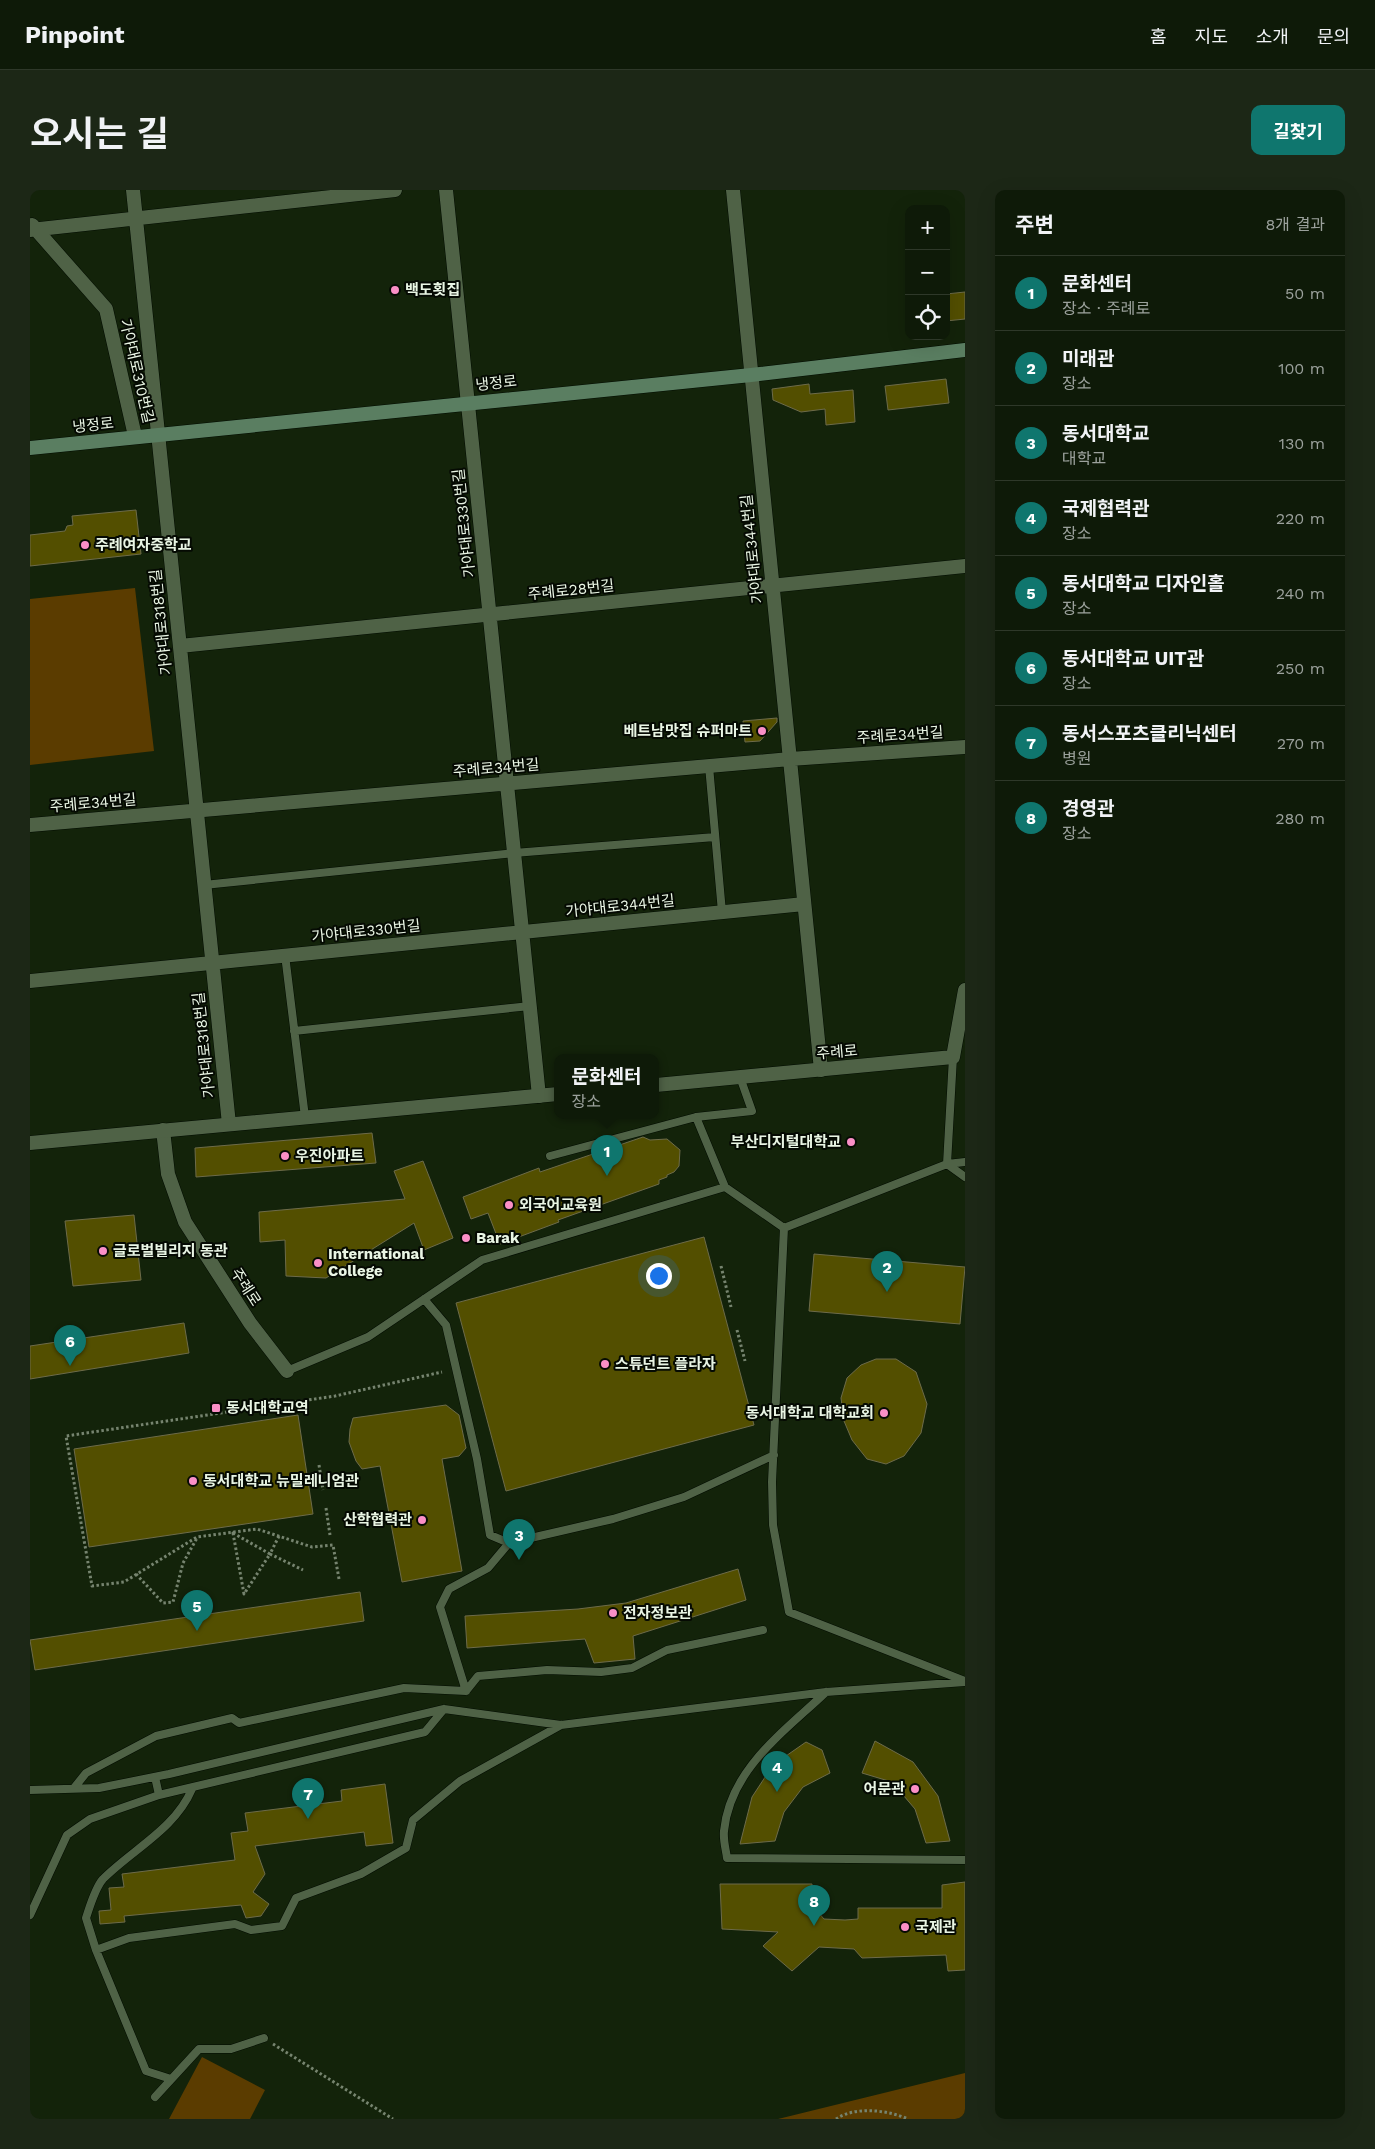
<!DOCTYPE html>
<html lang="ko">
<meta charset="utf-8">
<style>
:root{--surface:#0e1a08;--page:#1c2716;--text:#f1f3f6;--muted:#9ba19c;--line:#2e3829;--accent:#0f766e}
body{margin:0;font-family:"Work Sans","Noto Sans KR",sans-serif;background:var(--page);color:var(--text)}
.controls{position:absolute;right:15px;top:15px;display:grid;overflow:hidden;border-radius:10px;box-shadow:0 5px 20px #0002}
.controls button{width:45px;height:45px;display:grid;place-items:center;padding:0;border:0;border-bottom:1px solid var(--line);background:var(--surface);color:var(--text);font:25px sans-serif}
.you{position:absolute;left:628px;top:1085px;width:18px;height:18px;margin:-12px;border:4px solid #fff;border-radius:50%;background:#1a73e8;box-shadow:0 0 0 8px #1a73e833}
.badge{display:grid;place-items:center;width:32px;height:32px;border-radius:50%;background:var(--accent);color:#fff;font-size:16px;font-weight:700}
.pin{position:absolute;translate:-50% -41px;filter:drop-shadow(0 1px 2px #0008)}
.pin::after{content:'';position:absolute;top:26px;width:18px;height:15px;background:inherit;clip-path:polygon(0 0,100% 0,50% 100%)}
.popup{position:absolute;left:524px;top:864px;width:105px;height:65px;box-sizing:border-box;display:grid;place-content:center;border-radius:10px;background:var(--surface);filter:drop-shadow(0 1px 4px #0005);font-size:16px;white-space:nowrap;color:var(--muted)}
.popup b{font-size:19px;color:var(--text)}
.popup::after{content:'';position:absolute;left:50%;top:100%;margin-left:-10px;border:10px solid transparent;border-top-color:var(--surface)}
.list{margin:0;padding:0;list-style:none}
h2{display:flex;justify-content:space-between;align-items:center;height:65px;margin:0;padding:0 20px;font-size:21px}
h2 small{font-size:16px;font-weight:400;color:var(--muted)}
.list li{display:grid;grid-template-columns:32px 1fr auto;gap:15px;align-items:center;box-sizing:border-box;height:75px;padding:0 20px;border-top:1px solid var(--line)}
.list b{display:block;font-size:19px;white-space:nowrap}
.list p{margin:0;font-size:16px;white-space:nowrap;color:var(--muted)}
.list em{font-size:16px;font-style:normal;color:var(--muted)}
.icon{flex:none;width:28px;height:28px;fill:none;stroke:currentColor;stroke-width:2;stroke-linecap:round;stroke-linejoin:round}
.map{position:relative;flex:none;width:935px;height:1929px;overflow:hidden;border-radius:10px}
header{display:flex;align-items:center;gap:30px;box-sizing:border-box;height:70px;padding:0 25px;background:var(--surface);border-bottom:1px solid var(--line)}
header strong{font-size:24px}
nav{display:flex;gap:28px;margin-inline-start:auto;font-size:18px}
.intro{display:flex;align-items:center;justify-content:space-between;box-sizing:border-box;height:120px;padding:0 30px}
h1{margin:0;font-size:35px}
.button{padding:12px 22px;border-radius:10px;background:var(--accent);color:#fff;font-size:18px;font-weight:700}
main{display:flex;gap:30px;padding:0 30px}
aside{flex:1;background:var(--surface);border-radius:10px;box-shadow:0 5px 20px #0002}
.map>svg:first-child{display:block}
.green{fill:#5b3c00}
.building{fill:#534f00;stroke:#6d6b4a}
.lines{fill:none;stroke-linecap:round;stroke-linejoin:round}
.service-casing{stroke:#020c00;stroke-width:9}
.minor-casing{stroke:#020c00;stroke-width:15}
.tertiary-casing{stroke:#020c00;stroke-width:15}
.secondary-casing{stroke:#020c00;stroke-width:15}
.path{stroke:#76846f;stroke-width:3;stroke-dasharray:2.5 2.5;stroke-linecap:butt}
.service{stroke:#4f6246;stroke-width:8}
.minor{stroke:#4f6246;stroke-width:14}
.tertiary{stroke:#4f6246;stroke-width:14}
.secondary{stroke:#5a7e61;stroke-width:14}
.poi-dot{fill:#fa8fc6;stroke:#050a03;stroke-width:2}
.labels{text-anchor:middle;stroke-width:4;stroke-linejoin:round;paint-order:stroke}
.poi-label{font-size:15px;font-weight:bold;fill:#e9f5e4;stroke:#050a03;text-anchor:start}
.street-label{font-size:15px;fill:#e9f5e4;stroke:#050a03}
</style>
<header>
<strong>Pinpoint</strong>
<nav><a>홈</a><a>지도</a><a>소개</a><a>문의</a></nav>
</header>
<div class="intro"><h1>오시는 길</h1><a class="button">길찾기</a></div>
<main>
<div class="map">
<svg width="935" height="1929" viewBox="0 0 935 1929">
<rect width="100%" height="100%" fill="#13230a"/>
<path class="green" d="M105 398 124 561 0 575V409Z
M172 1867 235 1900 220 1929H139Z
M935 1883V1929H748Z"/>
<path class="building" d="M935 102V129L916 131V104Z
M916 189 919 213 858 220 855 196Z
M779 194 780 204 823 200 825 232 796 235 795 219 771 222 743 210 742 199Z
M106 320 111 364 0 376V345L35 341 37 336 43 335 42 326Z
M747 528V532L730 551 715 552 713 531Z
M342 943 346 973 166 987 165 958Z
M613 947 620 950 637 949 650 960 649 976 644 982 637 985V987L629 990V994L528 1030 529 1032 470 1054 458 1023 441 1029 433 1007 509 978 510 982Z
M393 971 423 1048 394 1060 384 1033 296 1088 256 1086 255 1050 230 1052 229 1022 375 1009 364 981Z
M104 1025 111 1090 43 1096 35 1031Z
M674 1047 724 1235 476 1301 426 1113Z
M784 1064 935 1077 930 1134 779 1121Z
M154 1133 159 1163 0 1189V1156Z
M846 1169H866L886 1182 897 1214 891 1243 874 1266 856 1274 837 1269 822 1250 814 1231 811 1208 817 1188 831 1175Z
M416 1215 429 1225 436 1258 429 1266 412 1269 432 1381 372 1392 350 1276 332 1279 326 1271 319 1252 320 1239 323 1228Z
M268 1225 283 1324 59 1357 44 1259Z
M708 1379 716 1410 603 1446 605 1469 564 1473 555 1449 437 1458 435 1426 548 1419 596 1413Z
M330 1402 334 1431 5 1480 0 1450Z
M845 1551 883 1572 908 1606 920 1651 896 1653 885 1619 862 1592 832 1583Z
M776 1552 792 1560 800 1583 773 1597 754 1622 745 1651 710 1654 722 1607 743 1575Z
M355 1594 363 1653 336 1656 334 1642 225 1656 235 1684 223 1702 239 1714 231 1726 216 1728 211 1715 94 1726 95 1732 70 1734 69 1721 81 1720 79 1698 94 1697 92 1684 205 1670 201 1643 218 1641 215 1623 312 1611 311 1600Z
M935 1692V1780L918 1781 916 1765 832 1768 824 1759 789 1757 762 1781 733 1756 748 1742 692 1739 690 1694H782V1715L794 1729 815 1730 828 1729V1718H912V1695Z"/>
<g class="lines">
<g class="service-casing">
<path id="service" d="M679 576 692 722
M174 695 484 663 685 647
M255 765 275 927
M264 841 500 816
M520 966 666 927
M917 974 923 867
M917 974 935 987
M695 997 666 927 722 921 710 887
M754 1038 917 974 935 972
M394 1109 416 1135 447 1269 460 1345 479 1353 458 1378 419 1399 410 1417 436 1501
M257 1181 338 1147 452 1070 695 997 754 1038 742 1292 743 1335 759 1422 935 1491
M479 1353 583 1329 654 1307 744 1265
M436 1501 448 1486 517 1480 571 1482 602 1478 637 1460 733 1440
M796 1502C754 1542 700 1579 694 1641 693 1650 696 1660 697 1668L935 1670
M125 1587 129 1605
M44 1598 56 1583 126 1546 202 1528 209 1533 374 1498 436 1501
M0 1600 69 1598 139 1584 414 1519 531 1535 796 1502 935 1492
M0 1725 37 1645 60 1629 129 1605 395 1542 414 1519
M66 1760 99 1748 205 1734 221 1740 252 1736 266 1708 331 1684 376 1658 383 1630 430 1591 531 1535
M141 1889 116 1881 66 1760 56 1728C60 1716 65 1698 73 1689 103 1659 145 1639 162 1599
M125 1907 169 1859H201L234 1848"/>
</g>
<g class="minor-casing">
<path id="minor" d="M103 0 199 934
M416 0 509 906
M703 0 791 880
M2 35 76 119 105 246
M0 40 365 0
M150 456 935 376
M0 635 760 569 935 557
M0 791 774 714
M133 940 138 984 155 1032 220 1133 257 1181"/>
</g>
<g class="tertiary-casing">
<path id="tertiary" d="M626 895 923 867 935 800
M0 953 528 904"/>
</g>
<g class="secondary-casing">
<path id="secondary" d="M0 258 721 185 935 160"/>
</g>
<path class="path" d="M691 1076 701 1117
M707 1140 715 1171
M289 1275 293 1300
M296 1318 300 1345
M203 1343 240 1364 214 1404Z
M249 1346 240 1364 273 1380
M106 1384 133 1413 143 1412 153 1373 167 1348
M309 1389 303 1355 282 1357 227 1339 167 1347 94 1392 62 1396 36 1246 305 1206 412 1182
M243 1854 363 1929
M806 1929C825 1916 858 1920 878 1929"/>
<use href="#service" class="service"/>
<use href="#minor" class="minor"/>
<use href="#tertiary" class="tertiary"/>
<use href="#secondary" class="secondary"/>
</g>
<g class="poi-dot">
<circle cx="365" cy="100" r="5"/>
<circle cx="55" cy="355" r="5"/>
<circle cx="732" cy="541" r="5"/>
<circle cx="821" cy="952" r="5"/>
<circle cx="255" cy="966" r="5"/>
<circle cx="479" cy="1015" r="5"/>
<circle cx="436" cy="1048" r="5"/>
<circle cx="73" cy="1061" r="5"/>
<circle cx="288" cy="1073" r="5"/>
<circle cx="575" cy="1174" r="5"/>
<rect x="181" y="1213" width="10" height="10" rx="2.5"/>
<circle cx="854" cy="1223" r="5"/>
<circle cx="163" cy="1291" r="5"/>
<circle cx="392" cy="1330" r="5"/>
<circle cx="583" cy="1423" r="5"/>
<circle cx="885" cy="1599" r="5"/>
<circle cx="875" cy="1737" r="5"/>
</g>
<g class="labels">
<g class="poi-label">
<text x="375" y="105">백도횟집</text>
<text x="65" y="360">주례여자중학교</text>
<text x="722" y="546" text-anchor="end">베트남맛집 슈퍼마트</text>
<text x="811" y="957" text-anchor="end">부산디지털대학교</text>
<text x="265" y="971">우진아파트</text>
<text x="489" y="1020">외국어교육원</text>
<text x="446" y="1053">Barak</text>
<text x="83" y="1066">글로벌빌리지 동관</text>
<text x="298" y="1069">International<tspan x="298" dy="17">College</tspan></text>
<text x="585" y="1179">스튜던트 플라자</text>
<text x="196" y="1223">동서대학교역</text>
<text x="844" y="1228" text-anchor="end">동서대학교 대학교회</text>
<text x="173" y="1296">동서대학교 뉴밀레니엄관</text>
<text x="382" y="1335" text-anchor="end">산학협력관</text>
<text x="593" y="1428">전자정보관</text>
<text x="875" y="1604" text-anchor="end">어문관</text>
<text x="885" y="1742">국제관</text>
</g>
<g class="street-label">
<text transform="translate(107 181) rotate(77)" y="5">가야대로310번길</text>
<text transform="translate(466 193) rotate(-6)" y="5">냉정로</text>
<text transform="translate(63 235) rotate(-6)" y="5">냉정로</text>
<text transform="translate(434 333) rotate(-96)" y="5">가야대로330번길</text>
<text transform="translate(722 359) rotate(-96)" y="5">가야대로344번길</text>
<text transform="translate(541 400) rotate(-6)" y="5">주례로28번길</text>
<text transform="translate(131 432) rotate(-96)" y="5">가야대로318번길</text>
<text transform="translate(870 545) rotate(-4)" y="5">주례로34번길</text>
<text transform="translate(466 578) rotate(-5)" y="5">주례로34번길</text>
<text transform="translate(63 613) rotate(-5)" y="5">주례로34번길</text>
<text transform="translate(590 716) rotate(-6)" y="5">가야대로344번길</text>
<text transform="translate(336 741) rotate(-6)" y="5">가야대로330번길</text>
<text transform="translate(174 855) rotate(-96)" y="5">가야대로318번길</text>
<text transform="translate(807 862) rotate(-5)" y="5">주례로</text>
<text transform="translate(216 1097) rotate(57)" y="5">주례로</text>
</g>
</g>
</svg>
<div class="controls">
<button>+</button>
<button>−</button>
<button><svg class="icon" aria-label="locate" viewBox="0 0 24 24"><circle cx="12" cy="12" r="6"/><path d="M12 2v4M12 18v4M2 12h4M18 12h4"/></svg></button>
</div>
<div class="you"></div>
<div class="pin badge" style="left:577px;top:986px">1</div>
<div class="popup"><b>문화센터</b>장소</div>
<div class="pin badge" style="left:857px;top:1102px">2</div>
<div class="pin badge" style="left:489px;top:1370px">3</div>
<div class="pin badge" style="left:747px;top:1602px">4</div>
<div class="pin badge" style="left:167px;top:1441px">5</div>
<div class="pin badge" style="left:40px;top:1176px">6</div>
<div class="pin badge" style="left:278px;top:1629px">7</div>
<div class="pin badge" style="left:784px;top:1736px">8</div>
</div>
<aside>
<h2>주변<small>8개 결과</small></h2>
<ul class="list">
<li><span class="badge">1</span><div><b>문화센터</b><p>장소 · 주례로</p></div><em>50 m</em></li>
<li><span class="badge">2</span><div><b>미래관</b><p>장소</p></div><em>100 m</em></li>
<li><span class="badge">3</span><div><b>동서대학교</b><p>대학교</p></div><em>130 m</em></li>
<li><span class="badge">4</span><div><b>국제협력관</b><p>장소</p></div><em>220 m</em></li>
<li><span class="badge">5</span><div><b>동서대학교 디자인홀</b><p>장소</p></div><em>240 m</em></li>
<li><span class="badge">6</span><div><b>동서대학교 UIT관</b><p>장소</p></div><em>250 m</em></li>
<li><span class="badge">7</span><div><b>동서스포츠클리닉센터</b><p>병원</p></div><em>270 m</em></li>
<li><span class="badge">8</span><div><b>경영관</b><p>장소</p></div><em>280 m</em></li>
</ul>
</aside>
</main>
